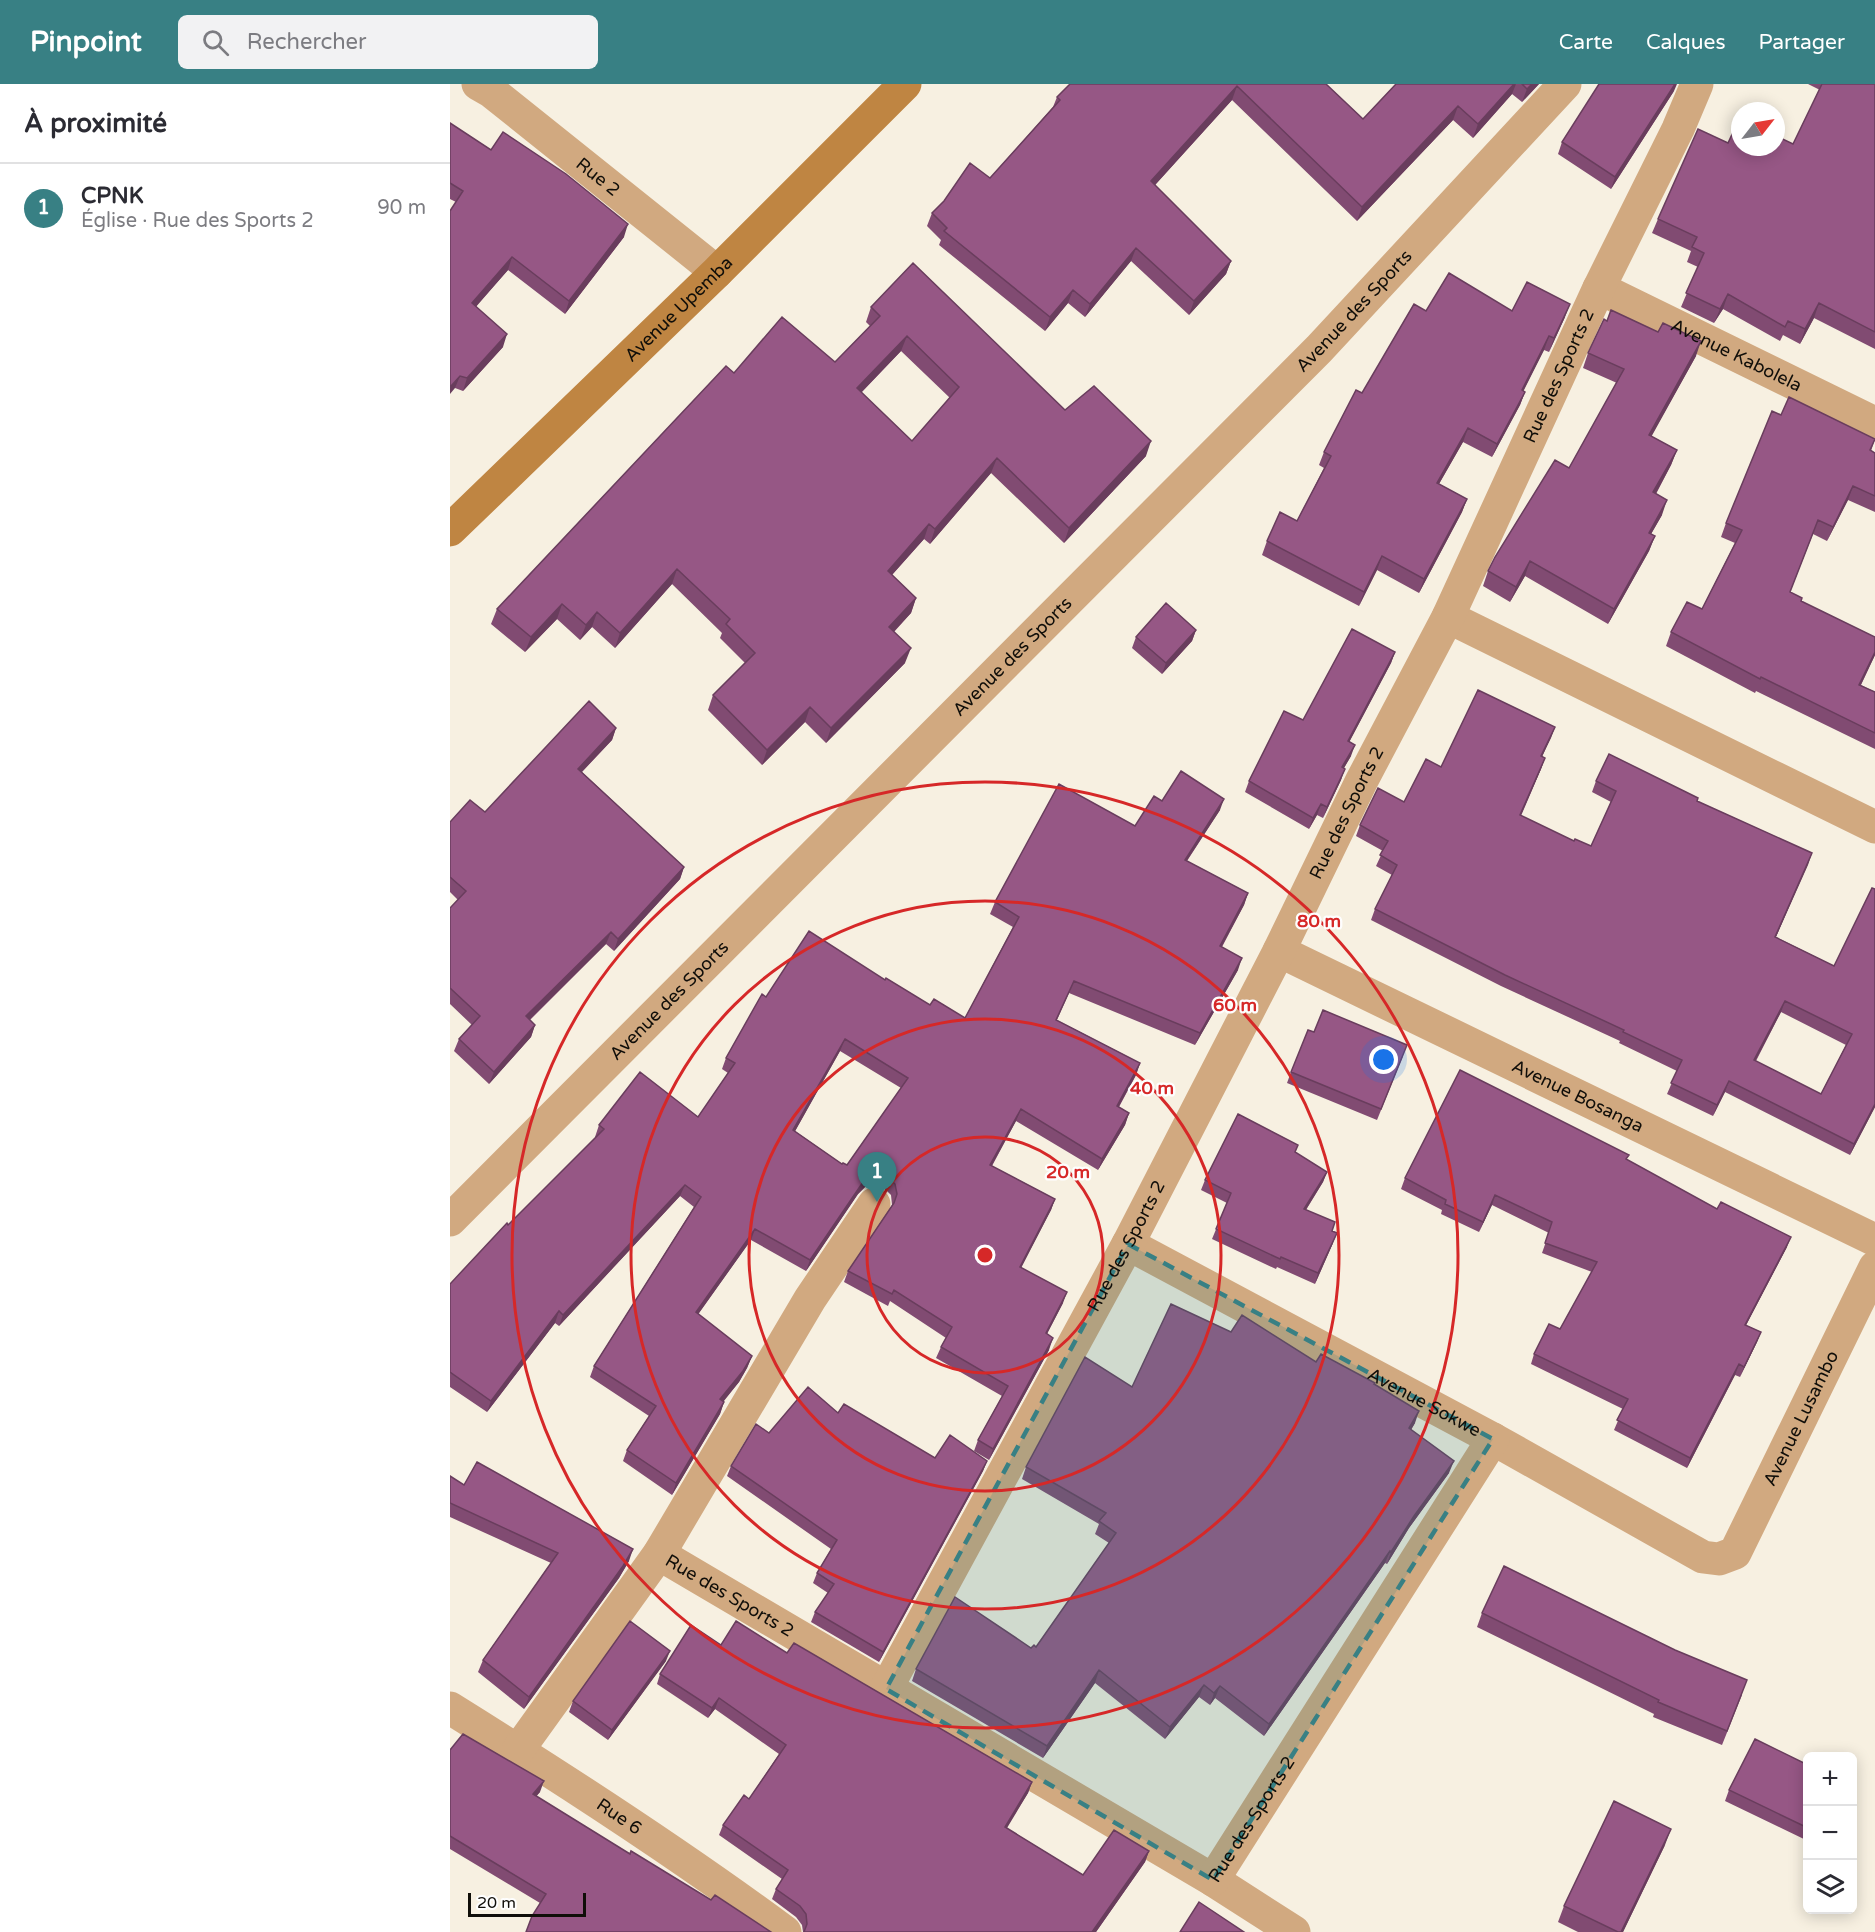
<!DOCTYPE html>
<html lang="fr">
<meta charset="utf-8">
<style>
:root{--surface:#fff;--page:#f2f2f3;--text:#2b2b33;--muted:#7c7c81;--line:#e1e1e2;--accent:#388084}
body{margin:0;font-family:"Varela Round",sans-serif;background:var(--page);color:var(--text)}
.controls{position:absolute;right:18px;bottom:18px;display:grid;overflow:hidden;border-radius:9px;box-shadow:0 3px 15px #0003}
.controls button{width:54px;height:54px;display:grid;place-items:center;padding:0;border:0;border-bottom:2px solid var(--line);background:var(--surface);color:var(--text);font:30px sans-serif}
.compass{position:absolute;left:1281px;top:18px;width:54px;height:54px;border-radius:50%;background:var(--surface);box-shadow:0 3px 15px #0003;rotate:59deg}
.scale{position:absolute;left:18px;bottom:15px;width:118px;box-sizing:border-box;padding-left:6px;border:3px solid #100e09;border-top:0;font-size:16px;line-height:21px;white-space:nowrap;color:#100e09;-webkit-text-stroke:4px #fefefe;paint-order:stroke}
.you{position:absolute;left:934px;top:976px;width:21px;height:21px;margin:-15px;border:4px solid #fff;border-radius:50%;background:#1a73e8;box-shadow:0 0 0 9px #1a73e833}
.badge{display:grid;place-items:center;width:39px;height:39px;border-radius:50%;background:var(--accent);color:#fff;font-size:20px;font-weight:700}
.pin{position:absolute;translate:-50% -50px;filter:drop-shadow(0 2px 3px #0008)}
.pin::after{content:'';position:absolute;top:32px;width:21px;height:18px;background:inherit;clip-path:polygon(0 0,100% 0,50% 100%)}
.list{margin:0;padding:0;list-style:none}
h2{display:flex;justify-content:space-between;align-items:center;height:78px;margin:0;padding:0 24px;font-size:26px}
h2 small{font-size:20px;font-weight:400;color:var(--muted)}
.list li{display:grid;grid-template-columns:39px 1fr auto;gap:18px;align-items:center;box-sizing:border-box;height:90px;padding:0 24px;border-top:2px solid var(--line)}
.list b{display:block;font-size:22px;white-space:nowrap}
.list p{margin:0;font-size:20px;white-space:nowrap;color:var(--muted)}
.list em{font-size:20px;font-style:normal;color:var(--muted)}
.icon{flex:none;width:33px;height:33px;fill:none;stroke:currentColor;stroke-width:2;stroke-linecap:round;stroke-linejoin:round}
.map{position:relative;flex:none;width:1425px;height:1848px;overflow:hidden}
header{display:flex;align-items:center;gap:36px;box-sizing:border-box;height:84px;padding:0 30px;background:var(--accent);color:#fff}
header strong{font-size:28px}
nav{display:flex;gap:33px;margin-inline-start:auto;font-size:21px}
.search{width:420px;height:54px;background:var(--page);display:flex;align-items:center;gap:15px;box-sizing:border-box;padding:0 21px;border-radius:9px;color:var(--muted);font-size:22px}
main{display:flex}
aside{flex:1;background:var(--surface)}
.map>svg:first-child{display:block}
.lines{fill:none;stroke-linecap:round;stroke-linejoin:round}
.street{stroke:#d1a980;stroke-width:33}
.secondary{stroke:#bf8542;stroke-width:33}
.wall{fill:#814b72;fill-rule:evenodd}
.shaded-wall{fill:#693d5d}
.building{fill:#965785;stroke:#693d5d;stroke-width:1.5;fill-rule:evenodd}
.marked{fill:#388084;fill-opacity:0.2;stroke:#388084;stroke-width:4.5;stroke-dasharray:12 8;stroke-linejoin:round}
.ring{fill:none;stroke:#d62828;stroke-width:3}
.labels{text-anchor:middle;stroke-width:4.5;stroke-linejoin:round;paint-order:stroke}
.street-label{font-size:18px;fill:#100e09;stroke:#fefefe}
.centre{fill:#d62828;stroke:#fefefe;stroke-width:3}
.ring-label{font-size:18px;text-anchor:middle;font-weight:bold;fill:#d62828;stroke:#fefefe;stroke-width:4.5;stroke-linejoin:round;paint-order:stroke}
</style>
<header>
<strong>Pinpoint</strong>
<div class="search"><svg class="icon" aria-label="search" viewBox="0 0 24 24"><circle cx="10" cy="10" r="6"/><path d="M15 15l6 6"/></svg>Rechercher</div>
<nav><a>Carte</a><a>Calques</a><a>Partager</a></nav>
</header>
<main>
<aside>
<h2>À proximité<small></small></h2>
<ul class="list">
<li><span class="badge">1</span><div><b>CPNK</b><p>Église · Rue des Sports 2</p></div><em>90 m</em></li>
</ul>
</aside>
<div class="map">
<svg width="1425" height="1848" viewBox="0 0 1425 1848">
<rect width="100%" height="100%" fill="#f7f0e1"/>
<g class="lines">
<g class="street">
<path id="s1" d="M28 0 42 8 267 188"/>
<path id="s2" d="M1149 204 1425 339"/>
<path d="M998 533 1425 743"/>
<path id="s3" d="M829 867 1425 1156"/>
<path id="s4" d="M0 1136 869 265 1115 0"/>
<path id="s5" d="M678 1160 1043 1355 1253 1473 1269 1475 1285 1469 1425 1183"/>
<path id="s6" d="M209 1470 763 1796 844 1848"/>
<path id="s7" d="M436 1605 678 1160 829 867 911 698 998 533 1149 204 1228 45 1247 0"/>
<path id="s8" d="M0 1624C114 1695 227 1768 335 1848"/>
<path d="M68 1666 209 1470 360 1215 424 1120"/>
<path id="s9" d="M763 1796 1043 1355"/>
</g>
<path class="secondary" id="s10" d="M0 446 267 188 455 0"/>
</g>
<path class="wall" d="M620 0H876L913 35 946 0H1089L1072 18 1062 10 1023 54 1003 36 907 137 782 16 705 101 781 177 776 190 739 231 681 177 635 233 618 219 595 247 489 161 491 156 477 142 482 129 540 94 603 23 607 13Z
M1358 0H1425V265L1364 234 1350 260 1333 251 1330 257 1273 225 1264 239 1231 223 1248 183 1237 178 1241 167 1202 149 1208 135 1278 59 1290 63 1343 60 1370 6Z
M1224 7 1161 105 1108 70 1112 58Z
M0 39 174 153 115 230 58 186 26 222 53 263 13 307 5 304 6 118 0 115Z
M421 223 615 326 696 372 614 459 541 389 480 460 474 455 442 491 466 514 461 529 444 548 455 579 376 659 355 638 312 681 258 626 263 611 295 579 270 554 272 549 222 500 165 564 142 543 130 556 107 535 75 568 41 540 47 525 284 289 385 278 420 242 416 238ZM451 267 500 314 462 357 411 309Z
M976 227H1062L1115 233 1099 268 1094 266 1073 307 1075 308 1070 321 1042 373 1013 358 989 400 1017 415 1012 428 969 509 927 486 909 522 812 471 817 457 847 437 874 384 869 381 874 368 912 309Z
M1138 269 1246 272 1201 352 1227 366 1221 381 1206 410 1212 431 1201 450 1205 452 1199 467 1158 540 1075 492 1060 518 1033 502 1038 487 1119 384 1167 299 1133 284Z
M1331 331 1425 355 1421 367 1425 369V428L1398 416 1377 457 1363 450 1340 508 1425 571 1411 601 1425 608V665L1306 607 1305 609 1216 562 1221 548 1252 525 1285 459 1271 453 1276 439Z
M746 546 742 557 712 590 682 564 686 553Z
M945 568 941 579 899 658 901 672 894 684 891 696 873 734 867 731 859 745 795 708 799 697 853 636Z
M1105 643 1092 673 1095 674 1091 685 1071 732 1124 757 1141 762 1161 718 1142 708 1146 697 1247 717 1362 769 1326 853 1384 882 1425 1023 1400 1071 1275 1008 1263 1032 1217 1010 1227 987 1169 959 1170 957 1051 902 921 836 925 825 942 791 926 782 933 767 906 752 910 741 954 718 991 683ZM1331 928 1396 961 1371 1010 1306 977Z
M166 644 162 656 132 688 234 783 230 795 164 867 156 860 80 936 85 941 81 953 39 1000 4 967 9 955 22 941 0 920V824L8 816 0 808V738L35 728Z
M712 717 770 726 737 777 798 809 794 821 772 863 788 886 745 961 619 909 607 936 690 979 686 991 669 1023 679 1029 675 1041 648 1086 566 1037 542 1082 605 1115 601 1126 571 1183 613 1219 597 1250 599 1266 539 1376 524 1367 528 1356 552 1312 486 1274 491 1263 496 1254 440 1217 438 1222 394 1198 398 1187 442 1121 441 1111 434 1104 425 1101 415 1103 408 1110 356 1187 301 1156 248 1230 302 1272 297 1284 289 1298 273 1317 274 1318 270 1330 222 1411 173 1377 177 1366 199 1332 140 1293 144 1282 244 1123 230 1112 109 1242 105 1239 37 1328 0 1303V1200L146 1053H145L149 1041 248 1033 278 989 272 985 276 974 316 913 435 896 480 921 515 934 563 843 540 830 545 818 685 742ZM390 967 451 1004 397 1081 392 1080 345 1047Z
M864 948 953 972 927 1036 837 999 841 988Z
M845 1068 877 1088 873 1098 856 1126 882 1147 883 1159 865 1200 827 1183 826 1185 762 1155 777 1119 751 1106 755 1096Z
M1177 1076 1337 1163 1296 1241 1311 1248 1307 1258 1290 1293 1285 1291 1237 1384 1164 1346 1173 1325 1081 1280 1084 1270 1110 1245 1142 1188 1092 1169 1099 1149 1042 1121 1029 1148 991 1130 992 1126 951 1105 955 1094Z
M781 1248 866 1278 924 1300 965 1339 961 1346 999 1389 959 1444 937 1480 935 1479 814 1652 765 1614 760 1621 749 1613 715 1655 645 1599 593 1674 462 1597 466 1585 586 1563 659 1459 645 1450 649 1440 572 1395 576 1383 682 1303Z
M388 1329 485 1374 537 1377 533 1387 429 1578 361 1538 365 1528 378 1509 363 1499 367 1489 381 1465 277 1392 281 1382 319 1349Z
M0 1392 14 1401 179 1477 169 1494 74 1625 28 1588 33 1576 101 1479 0 1433Z
M1032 1529 1292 1611 1272 1661 1203 1633 1204 1630 1027 1543Z
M271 1561 337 1569 582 1698 578 1709 556 1744 633 1791 699 1767 695 1778 646 1848H353L352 1841 346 1833 322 1815 326 1805 332 1795 269 1751 273 1741 299 1715 329 1670 265 1625 258 1634 207 1600 210 1590Z
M216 1577 158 1656 119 1628 123 1617Z
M0 1666 90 1708 86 1712 180 1770 261 1816 90 1819 0 1765Z
M1358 1681V1757L1275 1717 1279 1706Z
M1215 1761 1173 1848H1128L1108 1838 1114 1822Z"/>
<path class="shaded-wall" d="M1064 0H1066L1062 10 1023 54 1028 40Z
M1082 0H1089L1072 18 1077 5Z
M1225 0H1227L1224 7 1161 105 1165 93Z
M787 2 782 16 696 111 701 97Z
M1008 22 1003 36 907 137 912 123Z
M178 140 174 153 115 230 119 217Z
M686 164 681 177 635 233 640 220Z
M62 173 58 186 18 232 22 219Z
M781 177 776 190 739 231 744 217Z
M623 206 618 219 595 247 600 233Z
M1278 210 1273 225 1264 239 1270 225Z
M1369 219 1364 234 1350 260 1355 245Z
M1120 220 1115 233 1099 268 1104 254Z
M57 250 53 263 13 307 17 294Z
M457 252 451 267 401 319 407 304Z
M1099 252 1094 266 1067 320 1072 306Z
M1251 257 1246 272 1194 366 1199 351Z
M10 292 5 304 0 310V303Z
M1075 308 1070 321 1042 373 1047 360Z
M1018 344 1013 358 982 412 987 399Z
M701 357 696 372 614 459 619 444Z
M1227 366 1221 381 1198 424 1203 408Z
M547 374 541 389 480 460 485 445Z
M1403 402 1398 416 1377 457 1383 443Z
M1017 415 1012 428 969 509 974 495Z
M1217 416 1212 431 1193 464 1199 449Z
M479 440 474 455 432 502 438 487Z
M1205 452 1199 467 1158 540 1164 525Z
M932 472 927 486 909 522 914 508Z
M1080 477 1075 492 1060 518 1066 503Z
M227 485 222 500 165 564 170 549Z
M466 514 461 529 434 558 439 543Z
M112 520 107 535 75 568 81 553Z
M147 528 142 543 130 556 136 541Z
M746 546 742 557 712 590 716 579Z
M461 564 455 579 376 659 381 644Z
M945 568 941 579 894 668 898 657Z
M1425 568V571L1404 615 1409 601Z
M360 623 355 638 312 681 317 666Z
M1105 643 1101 654 1087 683 1091 672Z
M166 644 162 656 124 696 128 685Z
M905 661 901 672 888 694 892 683Z
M1095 674 1091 685 1066 742 1070 731Z
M895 685 891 696 873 734 877 723Z
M774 715 770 726 730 787 735 776Z
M871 720 867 731 859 745 863 734Z
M1362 769 1358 781 1321 864 1325 853Z
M234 783 230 795 164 867 168 855Z
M798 809 794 821 766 873 770 862Z
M161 848 156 860 71 944 76 932Z
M792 874 788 886 745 961 750 949Z
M1335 917 1331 928 1300 987 1304 976Z
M85 941 81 953 39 1000 44 988Z
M395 955 390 967 339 1058 343 1046Z
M690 979 686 991 663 1033 667 1022Z
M1279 997 1275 1008 1263 1032 1267 1021Z
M1425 1020V1023L1400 1071 1404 1060Z
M571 1025 566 1037 536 1092 540 1081Z
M679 1029 675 1041 648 1086 652 1075Z
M877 1088 873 1098 850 1135 854 1125Z
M429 1090 425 1101 415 1103 408 1110 356 1187 360 1176 413 1098 419 1092Z
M235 1101 230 1112 109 1242 113 1231Z
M1045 1111 1042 1121 1029 1148 1033 1138Z
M605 1115 601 1126 566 1194 570 1183Z
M305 1145 301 1156 242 1239 246 1228Z
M887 1149 883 1159 865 1200 868 1189Z
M1341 1153 1337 1163 1291 1251 1295 1241Z
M617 1208 613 1219 591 1261 596 1249Z
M109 1227 105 1239 37 1328 41 1317Z
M1311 1248 1307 1258 1290 1293 1294 1283Z
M603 1254 599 1266 539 1376 543 1365Z
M302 1272 297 1284 289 1298 266 1327 270 1315Z
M1289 1280 1285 1291 1237 1384 1240 1374Z
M274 1318 270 1330 222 1411 226 1399Z
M969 1327 965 1339 954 1357 959 1344Z
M537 1377 533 1387 429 1578 433 1568Z
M1004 1377 999 1389 959 1444 937 1480 941 1468 964 1432Z
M183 1465 179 1477 169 1494 74 1625 79 1613Z
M940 1467 935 1479 814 1652 819 1640Z
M220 1567 216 1577 158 1656 162 1646Z
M649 1586 645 1599 593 1674 597 1662Z
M754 1601 749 1613 715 1655 720 1643Z
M770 1602 765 1614 760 1621 764 1609Z
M269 1614 265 1625 258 1634 262 1624Z
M94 1697 90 1708 79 1721 83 1710Z
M582 1698 578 1709 551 1754 555 1743Z
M1221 1745 1215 1761 1173 1848H1171Z
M699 1767 695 1778 646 1848H642Z"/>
<path class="building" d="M620 0H876L913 35 946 0H1064L1028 40 1008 22 912 123 787 2 701 97 781 177 744 217 686 164 640 220 623 206 600 233 494 147 497 144 482 129 494 117 520 79 540 94 610 16 607 13Z
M1072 0H1082L1077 5Z
M1149 0H1225L1165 93 1112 58Z
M1372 0H1425V248L1369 219 1355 245 1338 237 1335 243 1278 210 1270 225 1236 209 1254 169 1242 163 1247 153 1208 135 1248 45 1278 59 1284 46 1290 49V63H1326V52L1343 60Z
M0 39 41 66 53 48 116 90 178 140 119 217 62 173 22 219 57 250 17 294 10 292 0 303V127L13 107 0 99Z
M463 179 615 326 644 302 701 357 619 444 547 374 485 445 479 440 438 487 466 514 439 543 461 564 381 644 360 623 317 666 263 611 305 569 276 540 280 535 227 485 170 549 147 528 136 541 112 520 81 553 47 525 276 282 284 289 332 233 385 278 430 232 421 223ZM457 252 509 303 462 357 407 304Z
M999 189 1062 227 1077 198 1120 220 1104 254 1099 252 1072 306 1075 308 1047 360 1018 344 987 399 1017 415 974 495 932 472 914 508 817 457 830 428 847 437 881 372 874 368 906 306 912 309 964 220 976 227Z
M1161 226 1208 248 1213 239 1251 257 1199 351 1227 366 1203 408 1217 416 1199 449 1205 452 1164 525 1080 477 1066 503 1038 487 1045 473 1105 376 1119 384 1174 285 1138 269 1154 235 1157 237Z
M1339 313 1425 355 1420 366 1425 369V412L1403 402 1383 443 1368 436 1340 508 1352 514 1351 517 1425 553V568L1409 601 1425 608V649L1311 593 1310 595 1221 548 1237 518 1252 525 1292 446 1276 439 1322 327 1331 331Z
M716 519 746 546 716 579 686 553Z
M902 545 945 568 898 657 905 661 892 683 895 685 877 723 871 720 863 734 799 697 834 627 853 636Z
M1028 606 1105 643 1091 672 1095 674 1070 731 1124 757 1125 755 1141 762 1166 707 1146 697 1159 670 1248 714 1247 717 1362 769 1325 853 1384 882 1422 804 1425 805V1020L1404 1060 1279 997 1267 1021 1221 999 1232 976 1173 948 1174 946 1055 891 925 825 947 781 930 771 938 757 910 741 928 704 954 718 976 675 991 683ZM1335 917 1402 950 1371 1010 1304 976Z
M139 617 166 644 128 685 234 783 168 855 161 848 76 932 85 941 44 988 9 955 30 932 0 904V824L16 807 0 793V738L20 716 35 728Z
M731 687 774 715 735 776 798 809 770 862 792 874 750 949 624 897 606 936 690 979 667 1022 679 1029 652 1075 571 1025 540 1081 605 1115 570 1183 617 1208 596 1249 603 1254 543 1365 528 1356 558 1302 491 1263 502 1243 444 1206 442 1210 398 1187 444 1119 447 1110 445 1100 438 1093 429 1090 419 1092 413 1098 360 1176 305 1145 246 1228 302 1272 293 1287 270 1315 274 1318 226 1399 177 1366 206 1322 144 1282 251 1113 235 1101 113 1231 109 1227 41 1317 0 1288V1200L57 1139 58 1141 154 1045 149 1041 190 988 248 1033 285 979 276 974 312 910 316 913 359 847 435 896 436 894 480 921 484 915 515 934 569 833 545 818 609 700 685 742 704 712 712 717ZM395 955 458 994 397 1081 393 1079 392 1080 343 1046Z
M873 926 957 961 931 1025 841 988 858 946 864 948Z
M1010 986 1179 1071 1176 1075 1267 1125 1271 1118 1341 1153 1295 1241 1311 1248 1294 1283 1289 1280 1240 1374 1167 1336 1178 1315 1084 1270 1099 1240 1110 1245 1147 1178 1095 1159 1102 1138 1045 1111 1033 1138 995 1120 996 1116 955 1094Z
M788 1030 848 1061 845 1068 877 1088 854 1125 885 1138 882 1147 887 1149 868 1189 831 1173 830 1175 766 1145 781 1109 755 1096Z
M721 1220 781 1248 792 1231 866 1278 871 1270 925 1299 924 1300 969 1327 959 1344 1004 1377 964 1432 941 1468 940 1467 819 1640 770 1602 764 1609 754 1601 720 1643 649 1586 597 1662 466 1585 505 1513 581 1564 584 1561 586 1563 666 1449 649 1437 656 1429 576 1383 635 1273 682 1303Z
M358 1303 388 1329 394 1320 485 1374 500 1351 537 1377 433 1568 365 1528 384 1500 367 1489 387 1456 281 1382 306 1340 319 1349Z
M27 1378 183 1465 173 1482 79 1613 33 1576 108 1469 0 1419V1392L14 1401Z
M1054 1482 1225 1566 1297 1596 1277 1647 1208 1618 1209 1616 1032 1529Z
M180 1537 220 1567 162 1646 123 1617Z
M286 1537 337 1569 344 1559 582 1698 555 1743 633 1791 664 1746 699 1767 642 1848H354L357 1840 356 1830 350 1822 326 1805 338 1786 273 1741 294 1711 299 1715 336 1661 269 1614 262 1624 210 1590 241 1541 271 1561Z
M13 1650 94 1697 83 1710 180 1770 181 1767 261 1816 265 1811 321 1848H76L82 1832 96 1810 0 1752V1666Z
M1305 1655 1358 1681V1744L1279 1706Z
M1164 1717 1221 1745 1171 1848H1168L1114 1822Z
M749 1818 794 1848H730Z"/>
<path class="marked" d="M678 1160 1043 1355 763 1796 436 1605Z"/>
<g class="ring">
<circle cx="535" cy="1171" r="118"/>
<circle cx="535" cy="1171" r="236"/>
<circle cx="535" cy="1171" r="354"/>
<circle cx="535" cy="1171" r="473"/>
</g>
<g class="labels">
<g class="street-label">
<text dy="6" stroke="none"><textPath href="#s1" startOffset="152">Rue 2</textPath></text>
<text dy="6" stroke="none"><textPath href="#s10" startOffset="318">Avenue Upemba</textPath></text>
<text dy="6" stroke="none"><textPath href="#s4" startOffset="1282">Avenue des Sports</textPath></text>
<text dy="6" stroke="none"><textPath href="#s2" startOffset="153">Avenue Kabolela</textPath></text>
<text dy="6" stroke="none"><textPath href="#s7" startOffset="1476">Rue des Sports 2</textPath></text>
<text dy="6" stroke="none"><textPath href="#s4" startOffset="796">Avenue des Sports</textPath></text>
<text dy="6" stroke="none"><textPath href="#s7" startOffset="990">Rue des Sports 2</textPath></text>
<text dy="6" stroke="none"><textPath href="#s4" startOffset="310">Avenue des Sports</textPath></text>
<text dy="6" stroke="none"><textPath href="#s3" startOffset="332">Avenue Bosanga</textPath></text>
<text dy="6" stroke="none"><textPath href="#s7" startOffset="504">Rue des Sports 2</textPath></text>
<text dy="6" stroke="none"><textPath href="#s5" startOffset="336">Avenue Sokwe</textPath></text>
<text dy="6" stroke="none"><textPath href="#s5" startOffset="838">Avenue Lusambo</textPath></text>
<text dy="6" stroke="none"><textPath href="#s6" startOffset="82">Rue des Sports 2</textPath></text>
<text dy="6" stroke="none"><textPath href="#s9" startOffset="72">Rue des Sports 2</textPath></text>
<text dy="6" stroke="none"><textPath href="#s8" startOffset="201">Rue 6</textPath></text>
</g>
</g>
<circle cx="535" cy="1171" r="9" class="centre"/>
<g class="ring-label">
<text x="869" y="843">80 m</text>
<text x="785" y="927">60 m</text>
<text x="702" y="1010">40 m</text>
<text x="618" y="1094">20 m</text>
</g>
</svg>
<div class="controls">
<button>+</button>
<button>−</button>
<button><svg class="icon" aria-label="layers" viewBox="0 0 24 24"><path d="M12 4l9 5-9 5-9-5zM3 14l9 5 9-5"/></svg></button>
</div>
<svg class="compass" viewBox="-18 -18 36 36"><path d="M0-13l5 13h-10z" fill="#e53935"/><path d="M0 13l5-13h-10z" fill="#7c7c81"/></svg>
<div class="scale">20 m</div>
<div class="you"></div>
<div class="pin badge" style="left:427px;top:1118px">1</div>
</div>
</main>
